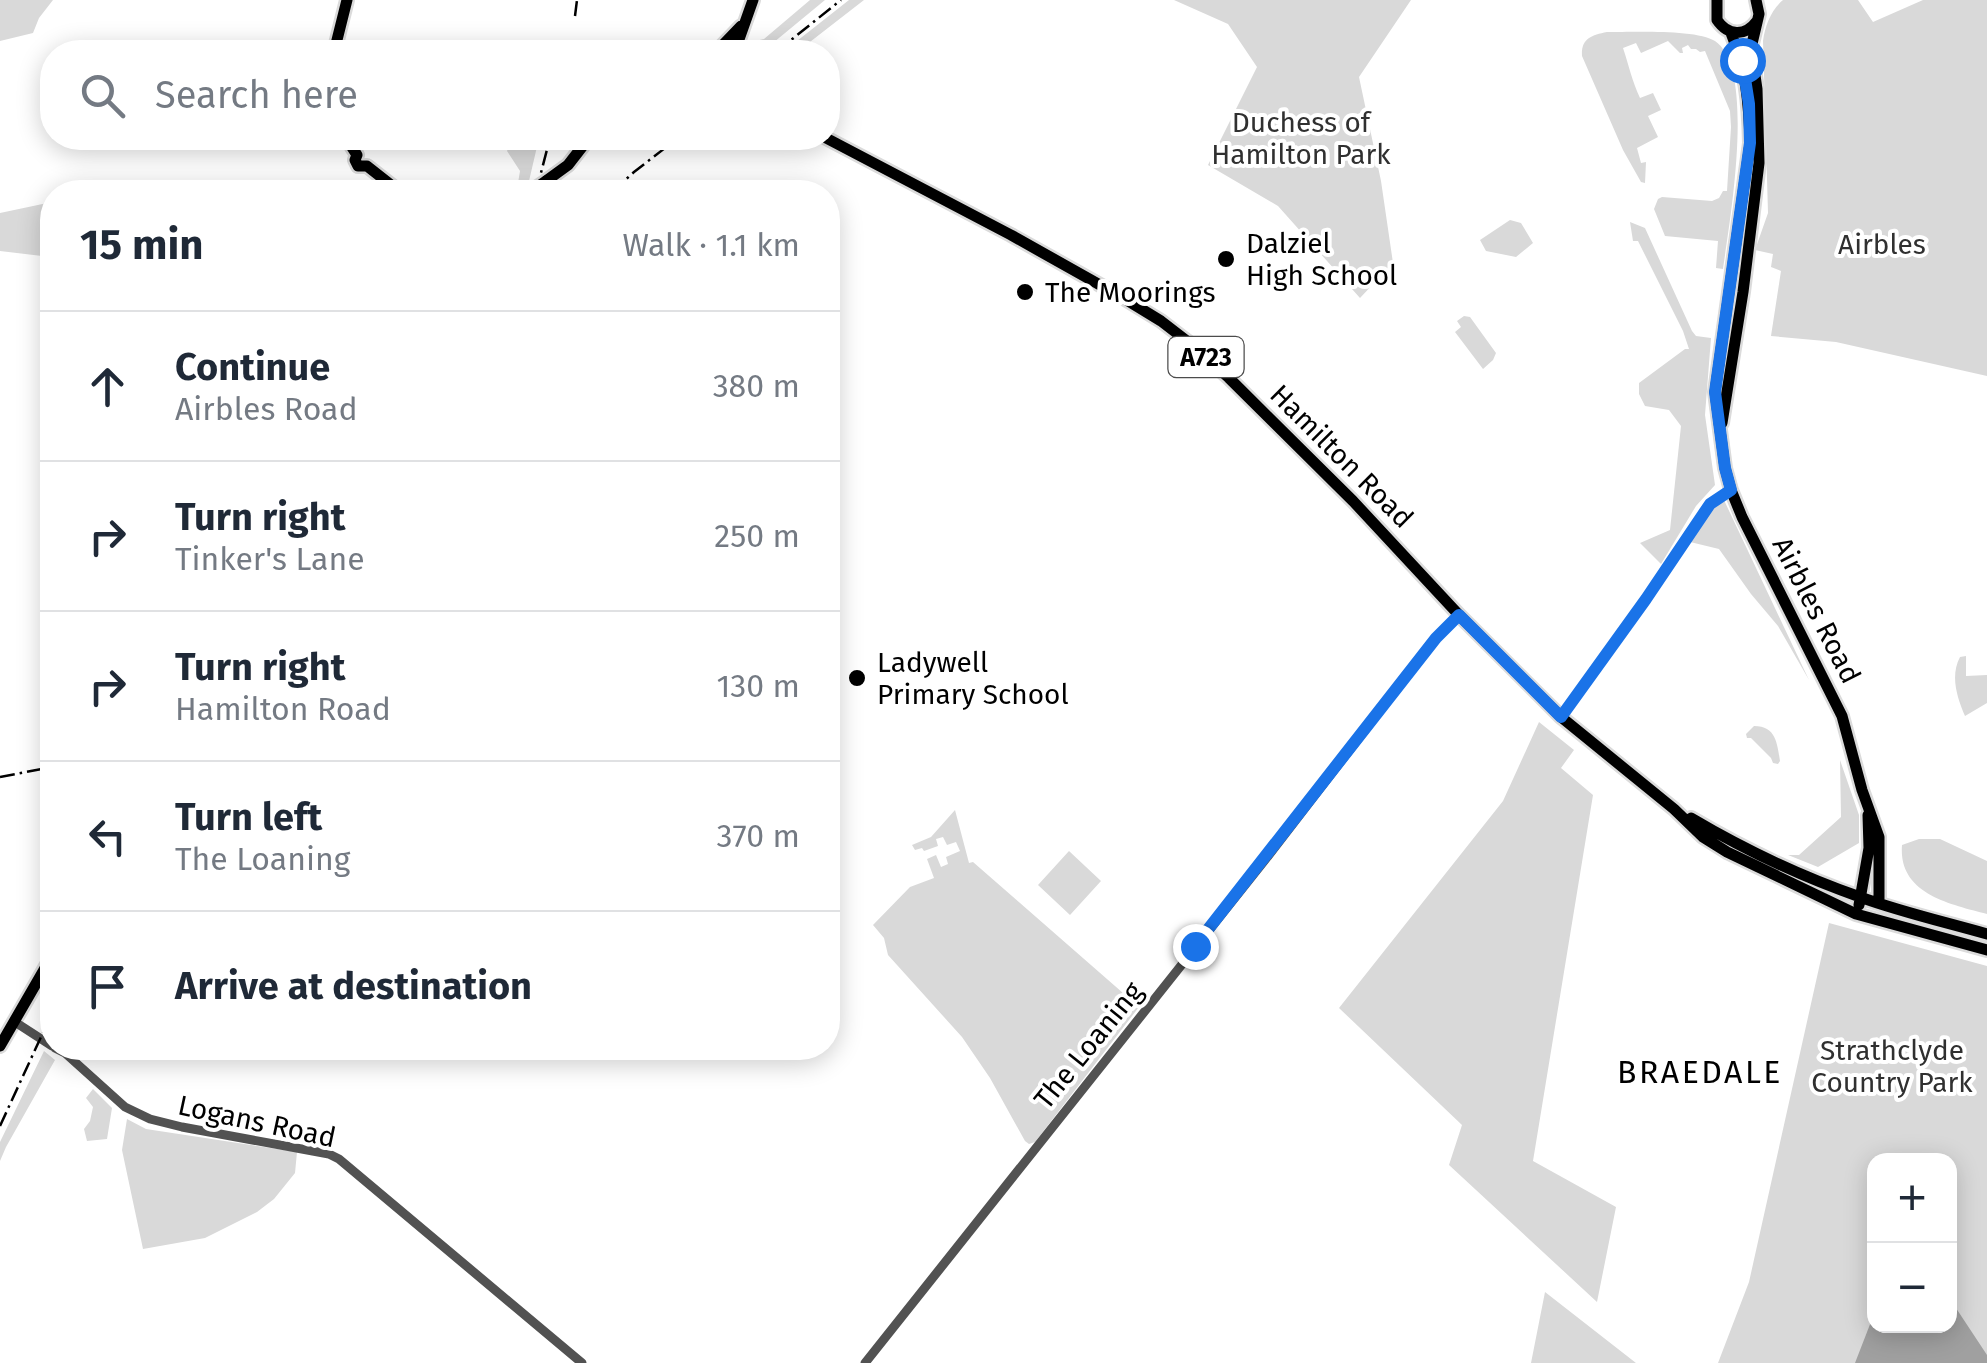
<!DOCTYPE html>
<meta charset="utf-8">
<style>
:root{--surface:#fff;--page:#f6f6f7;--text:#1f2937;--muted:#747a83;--line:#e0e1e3}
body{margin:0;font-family:"Fira Sans",sans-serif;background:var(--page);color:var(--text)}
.controls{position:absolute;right:30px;bottom:30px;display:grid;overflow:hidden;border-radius:20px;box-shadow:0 5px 25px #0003}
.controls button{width:90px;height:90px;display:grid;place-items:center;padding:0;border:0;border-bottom:2px solid var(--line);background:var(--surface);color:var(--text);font:50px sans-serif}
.stop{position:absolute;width:30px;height:30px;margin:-22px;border:8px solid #1a73e8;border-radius:50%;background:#fff}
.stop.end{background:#1a73e8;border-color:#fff;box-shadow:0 2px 10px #0008}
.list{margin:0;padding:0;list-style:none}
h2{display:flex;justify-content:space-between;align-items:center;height:130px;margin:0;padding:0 40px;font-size:42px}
h2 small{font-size:32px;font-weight:400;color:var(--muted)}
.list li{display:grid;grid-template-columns:65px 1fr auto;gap:30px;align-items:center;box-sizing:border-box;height:150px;padding:0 40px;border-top:2px solid var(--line)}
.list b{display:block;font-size:38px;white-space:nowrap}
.list p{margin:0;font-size:32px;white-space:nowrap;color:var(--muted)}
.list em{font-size:32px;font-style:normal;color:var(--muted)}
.icon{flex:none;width:55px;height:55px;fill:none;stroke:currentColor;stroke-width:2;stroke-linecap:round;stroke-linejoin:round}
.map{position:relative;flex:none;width:1987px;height:1363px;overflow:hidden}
.search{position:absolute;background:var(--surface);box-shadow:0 5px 25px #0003;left:40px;top:40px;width:800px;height:110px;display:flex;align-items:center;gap:25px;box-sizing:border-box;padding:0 35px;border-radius:40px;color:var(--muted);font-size:38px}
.panel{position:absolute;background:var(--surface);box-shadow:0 5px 25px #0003;left:40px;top:180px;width:800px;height:880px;border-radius:40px}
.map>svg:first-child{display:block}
.green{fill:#d9d9d9;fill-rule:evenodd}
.water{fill:#a0a0a0}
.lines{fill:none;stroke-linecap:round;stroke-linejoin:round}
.major-casing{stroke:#dbdbdb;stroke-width:16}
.minor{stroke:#525252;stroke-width:9}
.major{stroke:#000;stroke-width:11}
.rail{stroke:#000;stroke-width:2.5;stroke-dasharray:15 5 2.5 5;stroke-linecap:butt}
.major-bridge-casing{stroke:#dbdbdb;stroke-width:16;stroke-linecap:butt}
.major-bridge{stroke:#000;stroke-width:11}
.route{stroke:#1a73e8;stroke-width:12}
.poi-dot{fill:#000;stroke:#fff;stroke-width:4}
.labels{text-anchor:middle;stroke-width:8;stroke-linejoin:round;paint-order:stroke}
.shield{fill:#fff;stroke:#4c4c4c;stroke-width:2.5}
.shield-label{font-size:25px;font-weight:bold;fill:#000}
.park-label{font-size:28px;fill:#303030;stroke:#fff}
.poi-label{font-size:28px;fill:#000;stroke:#fff;text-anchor:start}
.street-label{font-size:28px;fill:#000;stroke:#fff}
.quarter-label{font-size:32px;letter-spacing:2.5px;fill:#000;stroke:#fff}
</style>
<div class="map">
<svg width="1987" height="1363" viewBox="0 0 1987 1363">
<rect width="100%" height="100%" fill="#fff"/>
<path class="green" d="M0 0H53L39 18 33 33 0 41Z
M810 0H825L762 52H748L755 41 764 39Z
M849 0H864L797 52H783Z
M1174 0H1411L1359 77 1381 181 1393 263 1360 298 1278 206 1208 165 1257 67 1228 24Z
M1783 0H1858L1873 22 1923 0H1987V376L1836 342 1771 336 1781 271 1771 267 1773 254 1755 250 1768 213 1763 41C1765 26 1771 10 1783 0Z
M1607 32C1631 32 1697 29 1715 41 1757 69 1729 225 1723 269L1716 268 1718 241 1665 236 1654 209 1658 199 1662 197 1712 201 1719 198 1723 191H1727L1731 127 1730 111 1705 51 1700 52 1696 49H1691L1688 45 1682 48 1683 53H1680L1668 41 1641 53 1636 43 1623 48C1629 66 1632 81 1640 98L1653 93 1661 110 1648 116 1658 137 1637 148 1641 163 1646 162 1645 183 1641 182 1623 150 1582 56C1581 39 1591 35 1607 32Z
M512 138H539L529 181 518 183 520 171 507 151Z
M52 202V263L42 256 0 251V213Z
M1510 220 1521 223 1533 243 1516 257 1486 251 1480 240Z
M1630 222 1645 228 1692 331 1696 336 1711 338 1705 415 1715 485 1696 506 1661 564 1640 543 1670 530 1681 426 1669 410 1645 406 1639 394V383L1685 349H1689L1683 331 1638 241H1633Z
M1464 316 1470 317 1496 353 1493 360 1483 369 1455 332 1461 327 1457 321Z
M1723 498 1809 680 1778 626 1751 594 1719 549 1686 541 1710 508Z
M1966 656V676L1987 675V703L1965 716C1957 697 1950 676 1960 657Z
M1539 722 1574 750 1561 768 1593 795 1533 1161 1616 1207 1597 1302 1449 1165 1462 1125 1339 1008 1503 801Z
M1754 726C1776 726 1777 743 1780 761L1778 764 1773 763 1771 758 1751 738H1747L1746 734Z
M1840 760 1859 815V843L1818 867 1788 855H1799L1841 817Z
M955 810 969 863 973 862 1139 1007 1035 1142 1029 1144 1025 1141 990 1078 962 1037 888 955 884 938 873 925 910 887 934 878 927 859 936 855 941 867 948 864 946 857 960 851 956 842 947 845 943 837 936 839 938 846 924 851 922 848 915 850 912 845 931 837Z
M1919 839H1940L1987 861V914C1950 904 1898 894 1902 845Z
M1069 851 1101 881 1070 915 1038 885Z
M1829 923 1987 966V1363H1718L1749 1282ZM1874 1160H1950V1326H1874Z
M44 1051 55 1060 6 1147 0 1161V1142Z
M93 1089 112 1108 107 1139 87 1141 84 1129 90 1121 93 1107 86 1098Z
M127 1119 146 1129 297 1152 295 1173 274 1199 257 1212 205 1238 143 1249 122 1150Z
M1545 1292 1636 1363H1531Z"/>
<path class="water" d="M1950 1299 1987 1355V1363H1855L1874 1314V1326H1950Z"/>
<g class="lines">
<g class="major-casing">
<path id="major" d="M1717 0V20C1728 36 1745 37 1757 21
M1731 33C1746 70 1749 103 1750 143L1715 392 1725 468 1731 490 1742 517 1842 716 1862 790 1879 837V903
M334 52 347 0
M716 52 741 26
M731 52 737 45 753 0
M346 138 357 155 355 160 358 166H367L400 192
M826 138 1011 235 1125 299 1161 321 1196 348 1229 378 1353 501 1459 615 1561 717 1674 809 1703 837 1727 852 1856 914 1987 950
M546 181 568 165 589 138
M1722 423 1743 292 1759 163 1757 89 1751 48 1759 14 1756 0
M1691 818C1745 850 1800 876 1860 897 1901 912 1945 922 1987 934
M1859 905 1869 848 1868 815
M0 1046 52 956"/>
</g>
<path class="minor" d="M1561 717 1646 599 1711 504 1731 490
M15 1022 52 1046
M55 1048 65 1053 125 1107 150 1119 182 1127 329 1154 339 1159 582 1363
M865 1363 1265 860 1436 638 1459 615"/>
<use href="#major" class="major"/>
<path class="rail" d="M575 16 577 0
M776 52 841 0
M536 192 550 138
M612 192 634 172 678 138
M0 777 52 767
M0 1126 52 1013"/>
<g class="major-bridge-casing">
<path id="major-bridge" d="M530 192 546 181"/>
</g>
<use href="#major-bridge" class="major-bridge"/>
</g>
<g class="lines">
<path class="route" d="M1195 946 1436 638 1459 615 1561 717 1646 599 1710 504 1731 490 1725 468 1715 392 1750 143 1749 104 1742 60"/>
</g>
<g class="poi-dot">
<circle cx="1226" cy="259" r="10"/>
<circle cx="1025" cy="292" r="10"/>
<circle cx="857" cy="678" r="10"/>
</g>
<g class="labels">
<rect class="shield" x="1168.5" y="337" width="75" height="40" rx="8"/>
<g class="shield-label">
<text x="1206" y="366">A723</text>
</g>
<g class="park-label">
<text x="1301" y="132">Duchess of<tspan x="1301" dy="32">Hamilton Park</tspan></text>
<text x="1882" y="254">Airbles</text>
<text x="1892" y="1060">Strathclyde<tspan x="1892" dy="32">Country Park</tspan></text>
</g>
<g class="poi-label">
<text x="1246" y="253">Dalziel<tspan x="1246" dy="32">High School</tspan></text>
<text x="1045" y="302">The Moorings</text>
<text x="877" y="672">Ladywell<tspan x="877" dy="32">Primary School</tspan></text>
</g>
<g class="street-label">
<text transform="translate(1342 456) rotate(45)" y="10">Hamilton Road</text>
<text transform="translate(1817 610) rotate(63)" y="10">Airbles Road</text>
<text transform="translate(1088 1045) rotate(-51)" y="10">The Loaning</text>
<text transform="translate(257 1121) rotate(12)" y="10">Logans Road</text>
</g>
<g class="quarter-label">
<text x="1700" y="1083">BRAEDALE</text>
</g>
</g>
</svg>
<div class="controls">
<button>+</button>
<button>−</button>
</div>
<div class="stop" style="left:1742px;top:60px"></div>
<div class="stop end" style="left:1195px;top:946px"></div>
<div class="search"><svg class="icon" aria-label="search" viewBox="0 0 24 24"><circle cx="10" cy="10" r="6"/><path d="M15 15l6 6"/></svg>Search here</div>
<section class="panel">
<h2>15 min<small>Walk · 1.1 km</small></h2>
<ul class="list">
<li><svg class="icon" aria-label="ahead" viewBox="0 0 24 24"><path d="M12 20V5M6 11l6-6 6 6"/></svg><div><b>Continue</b><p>Airbles Road</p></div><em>380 m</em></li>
<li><svg class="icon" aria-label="right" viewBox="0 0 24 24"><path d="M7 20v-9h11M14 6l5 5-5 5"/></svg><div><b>Turn right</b><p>Tinker's Lane</p></div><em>250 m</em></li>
<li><svg class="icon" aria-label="right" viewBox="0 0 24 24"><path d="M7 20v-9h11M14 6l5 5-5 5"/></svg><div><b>Turn right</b><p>Hamilton Road</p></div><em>130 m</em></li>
<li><svg class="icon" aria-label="left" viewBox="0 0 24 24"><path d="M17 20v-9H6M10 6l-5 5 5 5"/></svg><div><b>Turn left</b><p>The Loaning</p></div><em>370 m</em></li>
<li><svg class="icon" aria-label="arrive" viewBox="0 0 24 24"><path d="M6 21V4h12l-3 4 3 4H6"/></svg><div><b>Arrive at destination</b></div></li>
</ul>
</section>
</div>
